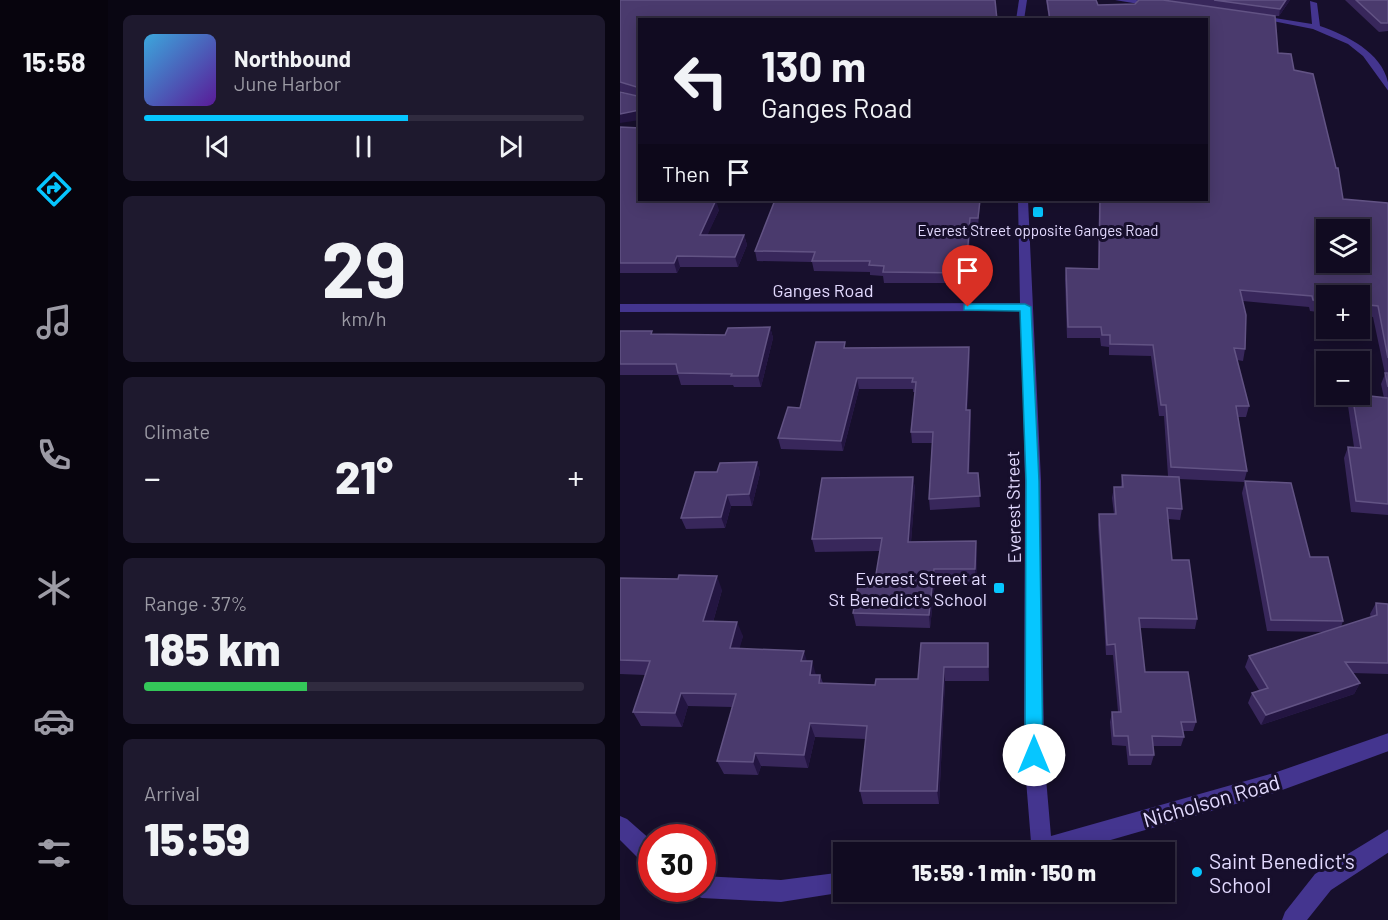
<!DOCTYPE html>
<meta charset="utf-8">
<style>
:root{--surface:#110b21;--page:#1e192e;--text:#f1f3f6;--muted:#9c9ba5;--line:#302b3f;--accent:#06c6ff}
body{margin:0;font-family:Barlow,sans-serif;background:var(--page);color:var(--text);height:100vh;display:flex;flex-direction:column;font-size:22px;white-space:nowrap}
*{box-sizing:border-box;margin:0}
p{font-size:20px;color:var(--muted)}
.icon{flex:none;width:33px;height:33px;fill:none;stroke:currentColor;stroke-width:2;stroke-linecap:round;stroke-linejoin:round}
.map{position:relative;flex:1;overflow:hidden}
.side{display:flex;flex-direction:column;gap:15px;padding:15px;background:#090612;width:512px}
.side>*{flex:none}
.guide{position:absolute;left:18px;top:18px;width:570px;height:183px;border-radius:0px;box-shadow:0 3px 15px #0003,0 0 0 2px var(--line);background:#110b21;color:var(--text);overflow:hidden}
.fabs{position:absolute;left:696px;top:219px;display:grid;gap:12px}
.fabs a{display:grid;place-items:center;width:54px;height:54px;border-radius:0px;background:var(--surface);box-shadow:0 3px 15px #0003,0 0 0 2px var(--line);font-size:30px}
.speed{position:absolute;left:18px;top:824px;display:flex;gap:12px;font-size:30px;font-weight:700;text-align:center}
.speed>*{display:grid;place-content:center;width:78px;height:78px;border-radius:50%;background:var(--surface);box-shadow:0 3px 15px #0003,0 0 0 2px var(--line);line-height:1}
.speed .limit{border:9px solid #d22;background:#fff;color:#111}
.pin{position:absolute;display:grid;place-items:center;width:51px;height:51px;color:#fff;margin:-62px -26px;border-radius:50% 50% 50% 0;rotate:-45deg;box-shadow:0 0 6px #0007}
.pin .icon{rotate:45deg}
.me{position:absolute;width:66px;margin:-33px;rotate:0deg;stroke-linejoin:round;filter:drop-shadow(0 0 4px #0008)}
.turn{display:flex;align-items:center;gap:21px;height:126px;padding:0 24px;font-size:27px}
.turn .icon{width:78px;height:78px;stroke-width:2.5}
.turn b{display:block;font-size:42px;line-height:51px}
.then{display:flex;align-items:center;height:57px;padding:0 24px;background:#0003;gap:12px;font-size:22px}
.big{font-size:45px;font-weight:800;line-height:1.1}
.side .widget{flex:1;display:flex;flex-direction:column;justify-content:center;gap:9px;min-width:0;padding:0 21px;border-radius:9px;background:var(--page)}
.side .dial{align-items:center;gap:0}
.dial b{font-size:78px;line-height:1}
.song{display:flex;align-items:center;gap:18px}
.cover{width:72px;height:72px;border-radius:9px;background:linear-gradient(135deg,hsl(200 70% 55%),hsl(270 70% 35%))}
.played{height:6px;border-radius:3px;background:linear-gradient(90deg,var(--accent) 60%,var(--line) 60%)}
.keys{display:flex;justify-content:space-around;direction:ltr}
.heat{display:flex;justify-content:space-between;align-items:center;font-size:33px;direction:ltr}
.charge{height:9px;border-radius:4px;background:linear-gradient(90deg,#34c759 37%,var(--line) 0)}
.trip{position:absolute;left:213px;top:842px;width:342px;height:60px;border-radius:0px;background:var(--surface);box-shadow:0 3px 15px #0003,0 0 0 2px var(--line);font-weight:800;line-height:60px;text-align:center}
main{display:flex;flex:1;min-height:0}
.menu{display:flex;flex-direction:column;width:108px;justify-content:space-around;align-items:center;background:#07040d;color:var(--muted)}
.menu .icon{width:42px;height:42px}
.menu .active{color:var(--accent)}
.menu b{font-size:27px;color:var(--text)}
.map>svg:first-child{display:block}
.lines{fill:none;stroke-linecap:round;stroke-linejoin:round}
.minor{fill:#44358f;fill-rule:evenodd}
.wall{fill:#38275b}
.shaded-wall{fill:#231541}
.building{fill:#4a3a6d;stroke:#625384;stroke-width:1.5;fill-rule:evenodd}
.route{fill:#06c6ff;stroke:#0481a6;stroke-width:1.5}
.poi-dot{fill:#06c6ff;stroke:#170f2c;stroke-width:2}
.labels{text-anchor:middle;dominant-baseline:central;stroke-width:6;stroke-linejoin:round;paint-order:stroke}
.far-poi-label{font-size:15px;fill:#e3daff;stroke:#170f2c}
.street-label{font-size:18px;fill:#e3daff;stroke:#170f2c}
.poi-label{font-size:18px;fill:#e3daff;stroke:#170f2c;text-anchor:end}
.near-street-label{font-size:21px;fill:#e3daff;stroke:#170f2c}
.near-poi-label{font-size:21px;fill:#e3daff;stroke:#170f2c;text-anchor:start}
</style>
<main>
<nav class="menu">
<b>15:58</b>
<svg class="icon active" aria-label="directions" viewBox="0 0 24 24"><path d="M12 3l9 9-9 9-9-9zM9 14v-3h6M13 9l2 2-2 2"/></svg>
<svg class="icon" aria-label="music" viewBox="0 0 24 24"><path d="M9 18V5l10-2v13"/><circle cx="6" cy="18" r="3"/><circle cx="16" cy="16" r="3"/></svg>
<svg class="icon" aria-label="phone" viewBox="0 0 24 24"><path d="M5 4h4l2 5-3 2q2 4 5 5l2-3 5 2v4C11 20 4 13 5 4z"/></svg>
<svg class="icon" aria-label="climate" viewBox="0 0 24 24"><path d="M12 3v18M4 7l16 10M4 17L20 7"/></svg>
<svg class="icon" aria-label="car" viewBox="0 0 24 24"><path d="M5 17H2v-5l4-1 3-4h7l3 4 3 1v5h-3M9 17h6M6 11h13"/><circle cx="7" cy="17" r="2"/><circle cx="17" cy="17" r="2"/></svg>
<svg class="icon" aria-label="filters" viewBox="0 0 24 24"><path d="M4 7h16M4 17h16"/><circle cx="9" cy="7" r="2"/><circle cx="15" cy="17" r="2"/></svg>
</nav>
<section class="side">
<div class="widget">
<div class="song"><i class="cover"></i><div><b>Northbound</b><p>June Harbor</p></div></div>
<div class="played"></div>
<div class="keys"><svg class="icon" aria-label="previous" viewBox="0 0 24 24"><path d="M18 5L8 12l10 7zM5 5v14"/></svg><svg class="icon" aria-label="pause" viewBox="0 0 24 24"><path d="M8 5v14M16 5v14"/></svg><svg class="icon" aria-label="next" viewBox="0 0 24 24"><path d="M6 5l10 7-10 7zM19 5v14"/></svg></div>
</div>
<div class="widget dial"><b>29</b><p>km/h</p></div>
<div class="widget"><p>Climate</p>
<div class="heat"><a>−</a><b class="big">21°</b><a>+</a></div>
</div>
<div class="widget"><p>Range · 37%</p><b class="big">185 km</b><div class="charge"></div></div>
<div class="widget"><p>Arrival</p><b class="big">15:59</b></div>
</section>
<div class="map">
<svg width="769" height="920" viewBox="0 0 769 920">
<rect width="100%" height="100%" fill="#170f2c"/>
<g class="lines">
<g class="minor">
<path d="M 399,0 L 407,0 L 404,20 L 396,20 Z"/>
<path d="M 495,0 L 516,0 L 541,5 L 537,7 Z"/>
<path d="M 690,1 L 697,3 L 700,26 C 729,36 769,56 769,92 L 743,56 L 728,44 L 693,29 L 632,17 L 636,15 L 692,24 Z"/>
<path d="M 398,200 L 408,200 L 421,481 L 424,755 L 431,836 L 654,773 L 769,733 L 769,751 L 654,793 L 449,852 L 401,852 L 404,844 L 411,842 L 404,755 L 405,481 L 401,311 L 0,312 L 0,304 L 400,303 Z"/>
<path d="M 0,816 L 7,819 L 32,841 L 32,866 L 24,864 L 0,840 Z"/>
<path d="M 769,829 L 769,852 L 711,890 L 687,920 L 662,920 L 665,912 L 695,874 Z"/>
<path d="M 224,872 L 224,891 L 231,891 L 161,902 L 82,898 L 74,895 L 71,888 L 82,888 L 82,876 L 161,880 Z"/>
</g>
</g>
<g class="wall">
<path d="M 0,0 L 20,20 L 20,120 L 17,96 L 0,91 Z"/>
<path d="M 426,0 L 476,0 L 478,5 L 515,4 L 519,0 L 670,0 L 659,16 L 655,16 L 658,53 L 674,70 L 723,199 L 768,203 L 768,515 L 731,512 L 724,458 L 728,447 L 734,447 L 728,406 L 732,394 L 764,398 L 761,384 L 765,374 L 753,317 L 740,315 L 740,296 L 706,296 L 706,313 L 690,311 L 689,307 L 623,301 L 625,349 L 623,361 L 617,360 L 629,406 L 626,417 L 618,417 L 627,471 L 624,482 L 559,479 L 562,509 L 560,520 L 548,519 L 552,560 L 577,619 L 575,629 L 520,628 L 525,672 L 576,722 L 573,731 L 563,731 L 564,737 L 561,746 L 533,746 L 534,755 L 531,765 L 508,765 L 506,746 L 492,745 L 490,722 L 492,712 L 498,712 L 493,655 L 486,655 L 478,525 L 479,514 L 494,514 L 492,498 L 494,487 L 501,487 L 502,475 L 548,476 L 544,416 L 539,416 L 531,356 L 489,355 L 489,347 L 481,346 L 480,338 L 447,338 L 445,279 L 446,268 L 478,269 L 479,200 L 586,200 L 586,20 L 429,20 Z"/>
<path d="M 725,0 L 768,0 L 768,31 L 759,32 Z"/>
<path d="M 0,127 L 20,200 L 83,200 L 82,200 L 99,210 L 87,235 L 124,235 L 127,245 L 118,267 L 60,267 L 57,273 L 0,273 Z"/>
<path d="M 360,200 L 358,228 L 351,228 L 346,283 L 264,283 L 263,276 L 250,275 L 250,272 L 194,271 L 192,262 L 137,261 L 135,251 Z"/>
<path d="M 150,327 L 153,338 L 141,387 L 114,387 L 113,385 L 61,385 L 58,375 L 0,375 L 0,331 L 33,334 L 105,335 Z"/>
<path d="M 349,347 L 347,410 L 350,410 L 351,421 L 349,473 L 358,473 L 360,507 L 310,510 L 309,499 L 312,443 L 292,443 L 291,432 L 295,392 L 293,392 L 293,389 L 239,389 L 223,451 L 161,449 L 158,438 L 226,348 Z"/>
<path d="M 137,462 L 140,473 L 132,506 L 111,506 L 105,528 L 66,529 L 61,518 L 97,472 Z"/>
<path d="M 293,477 L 295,490 L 291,542 L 357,554 L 356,582 L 315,582 L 310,628 L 236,626 L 233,613 L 254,586 L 260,551 L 195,552 L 192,539 Z"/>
<path d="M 625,481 L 690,557 L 723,621 L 721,627 L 751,618 L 750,614 L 756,603 L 768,604 L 768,674 L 732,673 L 740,683 L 734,694 L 641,725 L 628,703 L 632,693 L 639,690 L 625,667 L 629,656 L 706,632 L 647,631 L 622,493 Z"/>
<path d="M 0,578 L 102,590 L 93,622 L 123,636 L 119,648 L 187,661 L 196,675 L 200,675 L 203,683 L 255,685 L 298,679 L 368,643 L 369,681 L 325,681 L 319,804 L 243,804 L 240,791 L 246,739 L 195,737 L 188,768 L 141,766 L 138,775 L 104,774 L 97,761 L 112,707 L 68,706 L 62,727 L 21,726 L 13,712 L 25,675 L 0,674 Z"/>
</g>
<g class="shaded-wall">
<path d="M 666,0 L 670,0 L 659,16 L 660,9 Z"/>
<path d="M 20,110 L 20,120 L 0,123 L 0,114 Z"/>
<path d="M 96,200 L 99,210 L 83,245 L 80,235 Z"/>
<path d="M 350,218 L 351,228 L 346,283 L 346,273 Z"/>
<path d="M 124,235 L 127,245 L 118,267 L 115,257 Z"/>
<path d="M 57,256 L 60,267 L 57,273 L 54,263 Z"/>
<path d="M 150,327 L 153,338 L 141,387 L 138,376 Z"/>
<path d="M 349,347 L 350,358 L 347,421 L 346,410 Z"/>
<path d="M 237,378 L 239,389 L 223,451 L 221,441 Z"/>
<path d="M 350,410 L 351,421 L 349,484 L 348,473 Z"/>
<path d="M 137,462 L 140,473 L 132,506 L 129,494 Z"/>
<path d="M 293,477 L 295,490 L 290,555 L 288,542 Z"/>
<path d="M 107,495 L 111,506 L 105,528 L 101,517 Z"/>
<path d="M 356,541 L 357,554 L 356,582 L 355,569 Z"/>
<path d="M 314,569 L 315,582 L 310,628 L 309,615 Z"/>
<path d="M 97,576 L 102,590 L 89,636 L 83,621 Z"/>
<path d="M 117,622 L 123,636 L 116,662 L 110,648 Z"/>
<path d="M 184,651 L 188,665 L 181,661 Z"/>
<path d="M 192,661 L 196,675 L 190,675 Z"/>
<path d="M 324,667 L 325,681 L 319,804 L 317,791 Z"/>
<path d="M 740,683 L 734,694 L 641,725 L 646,715 Z"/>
<path d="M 61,693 L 68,706 L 62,727 L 55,713 Z"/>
<path d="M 190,723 L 195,737 L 188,768 L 184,755 Z"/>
<path d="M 135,753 L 141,766 L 138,775 L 133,762 Z"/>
</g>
<g class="building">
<path d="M 0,0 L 375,0 L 377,20 L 20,20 L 20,88 L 0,82 Z"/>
<path d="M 427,0 L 476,0 L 478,5 L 515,4 L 519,0 L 543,0 L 655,16 L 658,53 L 671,54 L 674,70 L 693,74 L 716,168 L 718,168 L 723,199 L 768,203 L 768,358 L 758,306 L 740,304 L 740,296 L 706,296 L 706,301 L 693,300 L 692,296 L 620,290 L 626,315 L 625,349 L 614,348 L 629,406 L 616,406 L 627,471 L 551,467 L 546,405 L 541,405 L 533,345 L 490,344 L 490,335 L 482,335 L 481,327 L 448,327 L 446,268 L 479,269 L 480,200 L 586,200 L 586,20 L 430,20 ZM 706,230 L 740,230 L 740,262 L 706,262 Z"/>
<path d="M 594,0 L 666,0 L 660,9 Z"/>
<path d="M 736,0 L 768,0 L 768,23 L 761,23 Z"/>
<path d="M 0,92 L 17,96 L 20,94 L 20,110 L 0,114 Z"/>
<path d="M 0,127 L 20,128 L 20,200 L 96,200 L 80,235 L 124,235 L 115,257 L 57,256 L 54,263 L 0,263 Z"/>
<path d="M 155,200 L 360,200 L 358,218 L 350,218 L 346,273 L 263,272 L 264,266 L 249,265 L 250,261 L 192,261 L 195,252 L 135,251 Z"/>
<path d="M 150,327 L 138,376 L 111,376 L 112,374 L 58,373 L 56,364 L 0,364 L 0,331 L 32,331 L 31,334 L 105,335 L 108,328 Z"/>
<path d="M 196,342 L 225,342 L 224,348 L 349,347 L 346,410 L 350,410 L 348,473 L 358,473 L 360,496 L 309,499 L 313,432 L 291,432 L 296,382 L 292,382 L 293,378 L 237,378 L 221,441 L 158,438 L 168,407 L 180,408 Z"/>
<path d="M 765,373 L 768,373 L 768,387 Z"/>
<path d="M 732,394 L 768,398 L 768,504 L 736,501 L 728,447 L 741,448 Z"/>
<path d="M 137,462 L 129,494 L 107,495 L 101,517 L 61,518 L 75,472 L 97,472 L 100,463 Z"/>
<path d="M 502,475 L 559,477 L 562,509 L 547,508 L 552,560 L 569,560 L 577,619 L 519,618 L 525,672 L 568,672 L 576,722 L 561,722 L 564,737 L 532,736 L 534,755 L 510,755 L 508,736 L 494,736 L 492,712 L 501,712 L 495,644 L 487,645 L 479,514 L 496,514 L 494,487 L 503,487 Z"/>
<path d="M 293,477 L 288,542 L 356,541 L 355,569 L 314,569 L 309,615 L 233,613 L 238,586 L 254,586 L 262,538 L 192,539 L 202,478 Z"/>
<path d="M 625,481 L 671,483 L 690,557 L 708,557 L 723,621 L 651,620 Z"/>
<path d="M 59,575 L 97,576 L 83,621 L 117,622 L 110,648 L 184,651 L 181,661 L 192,661 L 190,675 L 200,675 L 199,683 L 255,685 L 256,679 L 298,679 L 301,643 L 368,643 L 368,667 L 324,667 L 317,791 L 240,791 L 247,726 L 190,723 L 184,755 L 135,753 L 133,762 L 97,761 L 116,694 L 61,693 L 55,713 L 13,712 L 30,661 L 0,660 L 0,578 L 58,579 Z"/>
<path d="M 756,603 L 768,604 L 768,663 L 725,662 L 740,683 L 646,715 L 632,693 L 648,688 L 629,656 L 757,615 Z"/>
</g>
<path class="route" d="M 348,304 L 405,304 L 411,307 L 419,481 L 423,755 L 421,761 L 414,763 L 408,761 L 405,755 L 406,481 L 400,311 L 344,310 L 344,305 Z"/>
<g class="poi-dot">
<rect x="412" y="206" width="12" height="12" rx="3"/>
<rect x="373" y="582" width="12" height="12" rx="3"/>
<circle cx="577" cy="872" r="6"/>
</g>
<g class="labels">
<g class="far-poi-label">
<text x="418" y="230">Everest Street opposite Ganges Road</text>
</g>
<g class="street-label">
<text x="203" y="290">Ganges Road</text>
<text transform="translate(393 507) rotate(-91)">Everest Street</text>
</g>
<g class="poi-label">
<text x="367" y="578">Everest Street at<tspan x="367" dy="21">St Benedict's School</tspan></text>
</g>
<g class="near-street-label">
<text transform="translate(591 800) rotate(-16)">Nicholson Road</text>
</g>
<g class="near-poi-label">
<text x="589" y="860">Saint Benedict's<tspan x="589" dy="24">School</tspan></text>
</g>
</g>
</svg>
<div class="fabs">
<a><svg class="icon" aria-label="layers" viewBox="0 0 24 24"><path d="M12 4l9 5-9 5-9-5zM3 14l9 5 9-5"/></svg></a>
<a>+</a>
<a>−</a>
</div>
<div class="speed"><div class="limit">30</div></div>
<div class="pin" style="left:348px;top:307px;background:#d93025"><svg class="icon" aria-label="arrive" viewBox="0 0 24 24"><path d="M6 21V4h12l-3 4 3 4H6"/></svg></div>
<svg class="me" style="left:414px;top:755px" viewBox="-20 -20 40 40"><circle r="19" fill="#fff"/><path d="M0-13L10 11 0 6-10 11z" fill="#06c6ff"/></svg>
<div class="trip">15:59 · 1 min · 150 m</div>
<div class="guide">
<div class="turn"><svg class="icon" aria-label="left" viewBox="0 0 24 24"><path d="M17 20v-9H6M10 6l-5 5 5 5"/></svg><div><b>130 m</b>Ganges Road</div></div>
<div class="then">Then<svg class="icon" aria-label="arrive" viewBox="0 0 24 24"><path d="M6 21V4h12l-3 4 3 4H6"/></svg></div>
</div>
</div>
</main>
